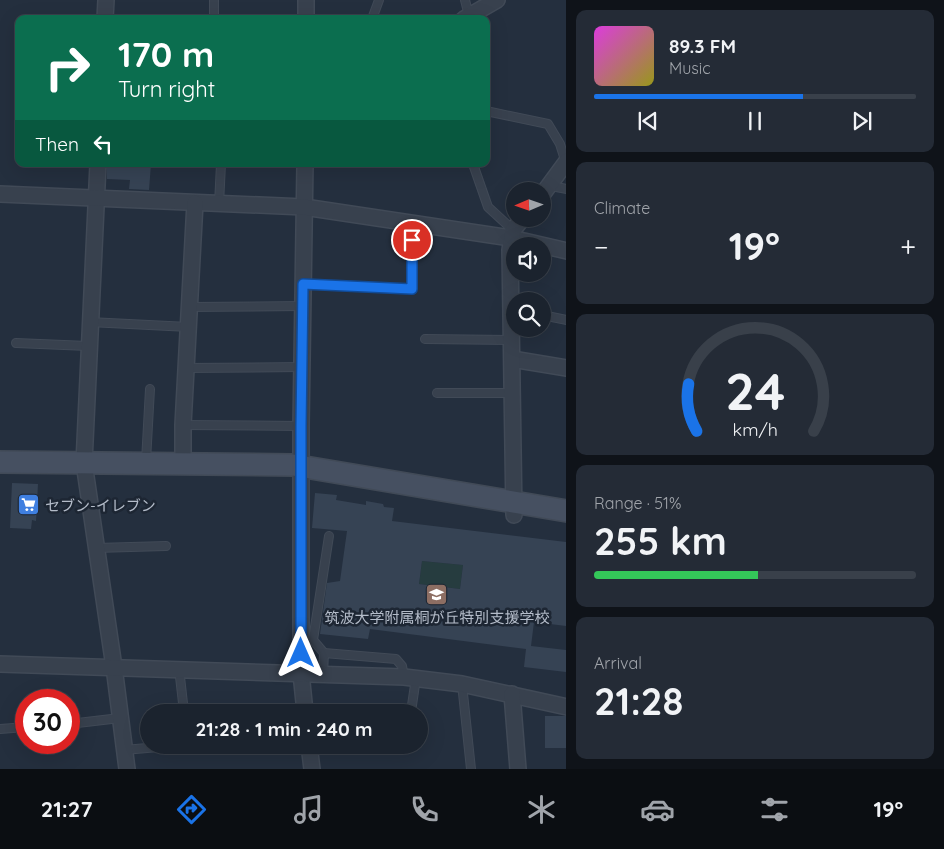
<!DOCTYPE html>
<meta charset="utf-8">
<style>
:root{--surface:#1b232e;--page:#242b36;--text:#f1f3f6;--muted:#a0a4aa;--line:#39404a;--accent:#1a73e8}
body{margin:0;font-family:Quicksand,"Noto Sans JP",sans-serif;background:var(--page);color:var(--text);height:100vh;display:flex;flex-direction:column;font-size:19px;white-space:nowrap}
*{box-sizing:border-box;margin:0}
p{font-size:16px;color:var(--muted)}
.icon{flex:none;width:28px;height:28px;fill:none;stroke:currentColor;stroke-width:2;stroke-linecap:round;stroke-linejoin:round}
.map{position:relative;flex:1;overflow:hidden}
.side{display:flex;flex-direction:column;gap:10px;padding:10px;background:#0f1319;width:378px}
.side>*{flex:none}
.top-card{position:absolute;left:15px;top:15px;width:475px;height:152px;border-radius:10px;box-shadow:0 5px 20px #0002,0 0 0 1px var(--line);background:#0b6e4f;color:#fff;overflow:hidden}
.needle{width:32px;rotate:268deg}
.tools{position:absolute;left:506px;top:182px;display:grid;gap:10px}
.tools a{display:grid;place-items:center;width:45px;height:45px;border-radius:50%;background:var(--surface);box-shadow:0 5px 20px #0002,0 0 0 1px var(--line);font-size:25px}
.speed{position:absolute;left:15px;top:689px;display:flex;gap:10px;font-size:25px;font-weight:700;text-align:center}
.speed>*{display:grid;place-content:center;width:65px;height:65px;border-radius:50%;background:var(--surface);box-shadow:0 5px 20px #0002,0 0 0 1px var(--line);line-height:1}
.speed .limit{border:8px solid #d22;background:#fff;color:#111}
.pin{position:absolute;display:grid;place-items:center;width:42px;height:42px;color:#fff;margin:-21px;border:2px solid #fff;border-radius:50%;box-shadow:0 1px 5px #0007}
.me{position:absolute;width:55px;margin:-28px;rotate:0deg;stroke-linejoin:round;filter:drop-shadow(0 0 4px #0008)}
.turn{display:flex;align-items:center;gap:18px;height:105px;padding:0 20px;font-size:22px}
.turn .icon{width:65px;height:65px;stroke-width:2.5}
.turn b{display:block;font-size:35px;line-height:42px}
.then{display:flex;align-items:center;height:48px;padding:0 20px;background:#0003;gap:10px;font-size:19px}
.big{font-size:38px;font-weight:700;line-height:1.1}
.side .widget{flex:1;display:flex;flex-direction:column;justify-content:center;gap:8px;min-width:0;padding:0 18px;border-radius:10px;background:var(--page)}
.side .dial{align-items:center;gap:0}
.dial svg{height:130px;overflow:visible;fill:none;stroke:var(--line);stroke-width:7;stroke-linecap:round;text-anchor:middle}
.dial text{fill:var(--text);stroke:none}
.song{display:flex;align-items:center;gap:15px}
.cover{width:60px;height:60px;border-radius:8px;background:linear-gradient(135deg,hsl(300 70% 55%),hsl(60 70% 35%))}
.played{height:5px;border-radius:2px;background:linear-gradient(90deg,var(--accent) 65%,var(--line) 65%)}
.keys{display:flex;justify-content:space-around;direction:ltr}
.heat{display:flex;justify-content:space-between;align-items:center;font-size:28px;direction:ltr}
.charge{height:8px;border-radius:4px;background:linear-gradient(90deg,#34c759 51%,var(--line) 0)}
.trip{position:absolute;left:140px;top:704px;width:288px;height:50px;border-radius:25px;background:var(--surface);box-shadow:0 5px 20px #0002,0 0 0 1px var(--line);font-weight:700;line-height:50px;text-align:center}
.tabs{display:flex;height:80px;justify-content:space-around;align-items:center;background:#0b0e12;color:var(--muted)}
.tabs .icon{width:35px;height:35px}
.tabs .selected{color:var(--accent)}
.tabs b{font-size:22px;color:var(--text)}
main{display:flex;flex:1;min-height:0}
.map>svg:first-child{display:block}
.green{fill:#263c3f}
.building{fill:#364354;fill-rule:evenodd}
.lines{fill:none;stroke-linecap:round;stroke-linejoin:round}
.lane-casing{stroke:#414a57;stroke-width:10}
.street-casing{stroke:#414a57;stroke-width:18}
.secondary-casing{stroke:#414a57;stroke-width:24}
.lane{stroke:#38414e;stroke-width:8}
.street{stroke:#38414e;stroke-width:15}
.secondary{stroke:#465061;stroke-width:21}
.route-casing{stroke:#114b97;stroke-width:12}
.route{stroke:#1a73e8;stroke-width:9}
.labels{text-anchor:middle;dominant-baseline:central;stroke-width:5;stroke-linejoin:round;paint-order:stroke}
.poi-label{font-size:15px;fill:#b4bcc9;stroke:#1d2633;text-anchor:start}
</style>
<main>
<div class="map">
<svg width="567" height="769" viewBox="0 0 567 769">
<rect width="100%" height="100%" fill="#242f3e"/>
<path class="green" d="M 422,561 L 463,565 L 460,589 L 419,584 Z"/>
<g class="building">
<path d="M 107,164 L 151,164 L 149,190 L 129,189 L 130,180 L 107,179 Z"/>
<path d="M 12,483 L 38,484 L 36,521 L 32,520 L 31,529 L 10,528 Z"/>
<path d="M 315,493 L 337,495 L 336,500 L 366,505 L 366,501 L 383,504 L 384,507 L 394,508 L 392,521 L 567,542 L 567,626 L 534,622 L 531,646 L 567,650 L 567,672 L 524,667 L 526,649 L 370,629 L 368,639 L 320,634 L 327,583 L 340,581 L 347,531 L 312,528 ZM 422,561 L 463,565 L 460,589 L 419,584 Z"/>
<rect x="545" y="716" width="22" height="32"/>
</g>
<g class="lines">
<defs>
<g id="lane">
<path d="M 465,0 L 469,16"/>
<path d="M 214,19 L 214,0"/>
<path d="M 372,19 L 379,0"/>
<path d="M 486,111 L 548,124 L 560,144 L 566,163"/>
<path d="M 473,164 L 488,207 L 513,230"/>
<path d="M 551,186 L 567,189"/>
<path d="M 219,204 L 221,164"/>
<path d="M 303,284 L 412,289 L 412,223"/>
<path d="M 190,307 L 303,306"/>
<path d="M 542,315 L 567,320"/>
<path d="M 89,322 L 189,327"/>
<path d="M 425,339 L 511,340"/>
<path d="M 16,343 L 88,346"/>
<path d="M 186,368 L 302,367"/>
<path d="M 437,393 L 513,393"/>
<path d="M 183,425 L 301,426"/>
<path d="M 146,461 L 150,389"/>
<path d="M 96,548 L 166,546"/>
<path d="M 324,653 L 313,640 L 329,536"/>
<path d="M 179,668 L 184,712"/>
<path d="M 323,674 L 324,653 L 396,659 L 402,666 L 404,677"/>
<path d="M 462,684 L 471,769"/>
<path d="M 411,712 L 416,678"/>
<path d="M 69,724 L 120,718"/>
<path d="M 0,729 L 26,727"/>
<path d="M 124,750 L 182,745"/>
</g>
<g id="street">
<path d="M 105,19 L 106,0"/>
<path d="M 306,19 L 306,0"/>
<path d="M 464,19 L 497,0"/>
<path d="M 98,164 L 84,463 L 114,667 L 127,769"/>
<path d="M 305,164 L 301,426 L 301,673 L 305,712"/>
<path d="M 0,194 L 304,207 L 511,238 L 567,251"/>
<path d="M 542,195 L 567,161"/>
<path d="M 512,359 L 567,368"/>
<path d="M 183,464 L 183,425 L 195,203"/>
<path d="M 514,515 L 510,250 L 513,230 L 522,219"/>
<path d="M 0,664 L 404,677 L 462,684 L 567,707"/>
<path d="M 512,694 L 518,769"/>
<path d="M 309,745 L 312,769"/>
</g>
<path id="secondary" d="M 0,462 L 293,465 L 567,511"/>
</defs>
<use href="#lane" class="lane-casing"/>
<use href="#street" class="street-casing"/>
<use href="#secondary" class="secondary-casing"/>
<use href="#lane" class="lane"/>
<use href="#street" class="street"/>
<use href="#secondary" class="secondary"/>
</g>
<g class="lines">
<defs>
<path id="route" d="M 301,653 L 301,426 L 303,284 L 412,289 L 412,240"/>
</defs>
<use href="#route" class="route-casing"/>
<use href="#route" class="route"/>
</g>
<defs>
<symbol id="supermarket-square" viewBox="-11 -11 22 22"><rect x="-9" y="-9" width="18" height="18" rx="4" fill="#3f7fe0" stroke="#1d2633"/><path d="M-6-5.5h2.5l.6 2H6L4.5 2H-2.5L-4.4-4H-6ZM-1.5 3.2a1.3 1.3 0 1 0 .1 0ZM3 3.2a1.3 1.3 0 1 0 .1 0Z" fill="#fff"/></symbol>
<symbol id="school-square" viewBox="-11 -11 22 22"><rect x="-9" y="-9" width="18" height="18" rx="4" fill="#8d6e63" stroke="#1d2633"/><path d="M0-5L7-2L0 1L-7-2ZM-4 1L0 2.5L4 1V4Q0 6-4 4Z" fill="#fff"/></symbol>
</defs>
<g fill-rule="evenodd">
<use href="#supermarket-square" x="16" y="492" width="25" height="25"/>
<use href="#school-square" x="424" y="582" width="25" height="25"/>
</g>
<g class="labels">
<g class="poi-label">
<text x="45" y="505">セブン-イレブン</text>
<text x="437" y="617" text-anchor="middle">筑波大学附属桐が丘特別支援学校</text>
</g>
</g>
</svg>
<div class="tools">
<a><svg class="needle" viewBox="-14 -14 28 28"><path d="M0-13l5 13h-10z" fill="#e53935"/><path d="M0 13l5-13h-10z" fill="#a0a4aa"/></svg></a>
<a><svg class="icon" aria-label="sound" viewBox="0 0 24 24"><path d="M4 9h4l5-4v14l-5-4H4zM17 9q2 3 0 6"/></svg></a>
<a><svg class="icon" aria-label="search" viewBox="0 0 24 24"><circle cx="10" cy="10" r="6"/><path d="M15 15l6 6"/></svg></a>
</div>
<div class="speed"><div class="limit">30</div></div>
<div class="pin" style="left:412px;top:240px;background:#d93025"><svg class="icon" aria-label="arrive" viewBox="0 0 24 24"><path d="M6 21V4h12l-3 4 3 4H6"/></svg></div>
<svg class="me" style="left:301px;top:653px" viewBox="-20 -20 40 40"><path d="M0-17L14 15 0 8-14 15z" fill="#1a73e8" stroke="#fff" stroke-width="4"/></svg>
<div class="trip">21:28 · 1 min · 240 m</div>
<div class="top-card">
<div class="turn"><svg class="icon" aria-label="right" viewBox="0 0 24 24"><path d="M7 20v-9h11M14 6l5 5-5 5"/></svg><div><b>170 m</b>Turn right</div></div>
<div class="then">Then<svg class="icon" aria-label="left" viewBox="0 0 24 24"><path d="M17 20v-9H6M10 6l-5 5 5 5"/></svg></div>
</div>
</div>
<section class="side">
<div class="widget">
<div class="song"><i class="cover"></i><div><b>89.3 FM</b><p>Music</p></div></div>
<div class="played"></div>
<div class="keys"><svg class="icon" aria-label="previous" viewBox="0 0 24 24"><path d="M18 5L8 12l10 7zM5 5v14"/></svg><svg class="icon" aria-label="pause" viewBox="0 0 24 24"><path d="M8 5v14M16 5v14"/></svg><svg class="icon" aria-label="next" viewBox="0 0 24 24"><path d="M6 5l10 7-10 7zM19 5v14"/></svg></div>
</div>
<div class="widget"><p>Climate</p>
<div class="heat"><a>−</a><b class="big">19°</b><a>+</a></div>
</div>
<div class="widget dial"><svg viewBox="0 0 100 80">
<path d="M14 69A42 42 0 1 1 86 69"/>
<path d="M14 69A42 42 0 0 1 9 40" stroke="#1a73e8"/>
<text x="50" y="56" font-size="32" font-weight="700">24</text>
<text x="50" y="72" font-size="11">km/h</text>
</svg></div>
<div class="widget"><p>Range · 51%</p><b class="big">255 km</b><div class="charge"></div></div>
<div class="widget"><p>Arrival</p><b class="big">21:28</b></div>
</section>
</main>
<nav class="tabs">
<b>21:27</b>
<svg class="icon selected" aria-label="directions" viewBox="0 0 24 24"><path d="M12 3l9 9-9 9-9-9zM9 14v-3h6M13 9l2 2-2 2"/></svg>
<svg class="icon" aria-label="music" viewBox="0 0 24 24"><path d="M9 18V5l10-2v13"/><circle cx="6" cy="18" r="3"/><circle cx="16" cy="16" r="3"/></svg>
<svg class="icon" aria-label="phone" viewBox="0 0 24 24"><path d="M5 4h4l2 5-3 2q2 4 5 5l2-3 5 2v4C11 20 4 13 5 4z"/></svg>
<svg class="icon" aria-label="climate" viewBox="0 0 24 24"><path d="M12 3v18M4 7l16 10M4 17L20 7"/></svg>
<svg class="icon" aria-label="car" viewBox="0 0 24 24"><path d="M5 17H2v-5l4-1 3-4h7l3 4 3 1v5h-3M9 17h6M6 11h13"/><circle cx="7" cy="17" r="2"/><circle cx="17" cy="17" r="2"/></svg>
<svg class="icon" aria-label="filters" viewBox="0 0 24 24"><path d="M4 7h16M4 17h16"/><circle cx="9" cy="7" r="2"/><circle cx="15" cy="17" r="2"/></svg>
<b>19°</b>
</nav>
